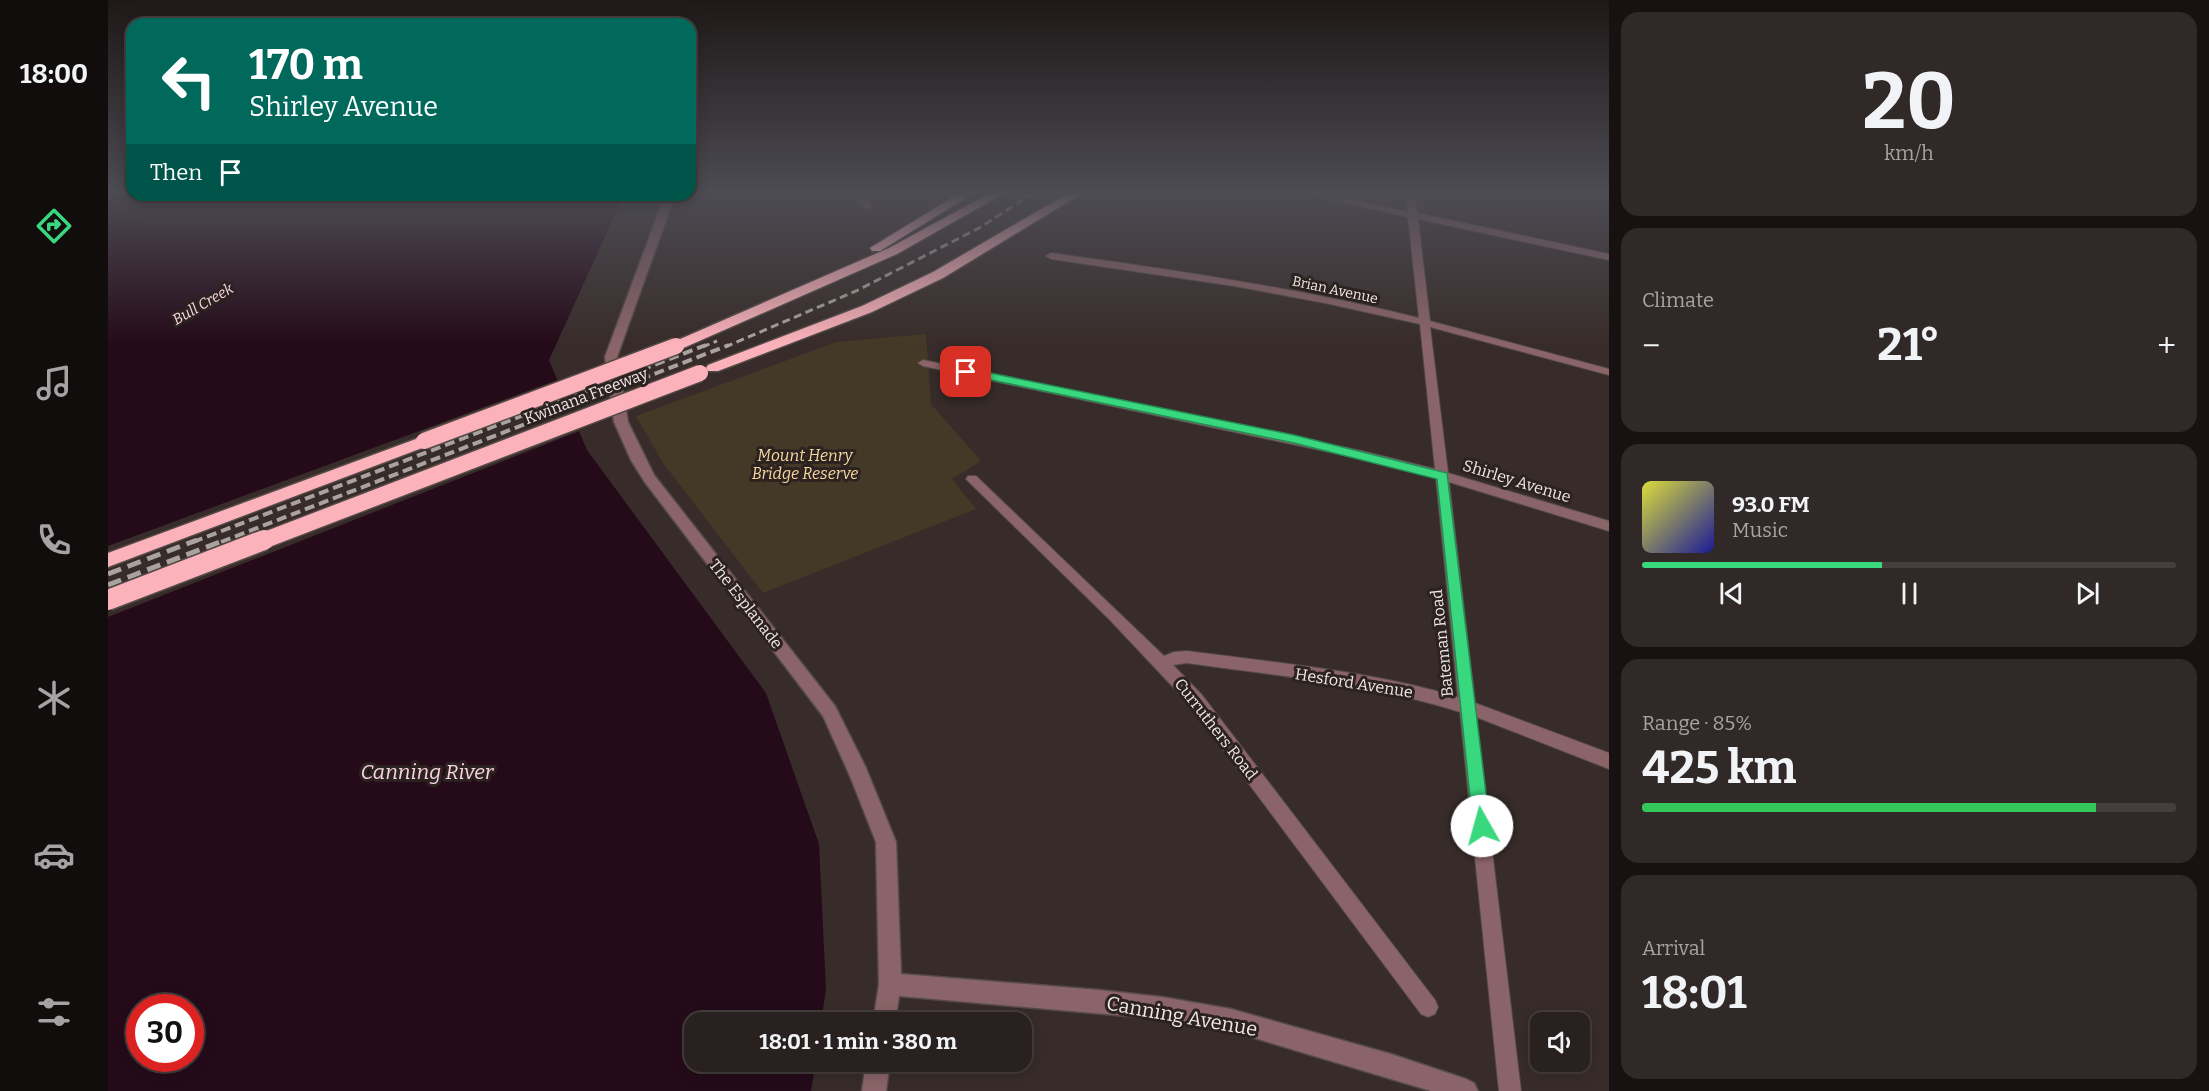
<!DOCTYPE html>
<meta charset="utf-8">
<style>
:root{--surface:#29211f;--page:#312928;--text:#f1f3f6;--muted:#a5a3a4;--line:#453e3d;--accent:#39d87f}
body{margin:0;font-family:Bitter,serif;background:var(--page);color:var(--text);height:100vh;display:flex;flex-direction:column;font-size:22px;white-space:nowrap}
*{box-sizing:border-box;margin:0}
p{font-size:20px;color:var(--muted)}
.icon{flex:none;width:33px;height:33px;fill:none;stroke:currentColor;stroke-width:2;stroke-linecap:round;stroke-linejoin:round}
.map{position:relative;flex:1;overflow:hidden}
.details{display:flex;flex-direction:column;gap:12px;padding:12px;background:#171211;width:600px}
.details>*{flex:none}
.hud{position:absolute;left:18px;top:18px;width:570px;height:183px;border-radius:18px;box-shadow:0 3px 15px #0003,0 0 0 2px var(--line);background:#00695c;color:#fff;overflow:hidden}
.buttons{position:absolute;left:1422px;top:1012px;display:grid;gap:12px}
.buttons a{display:grid;place-items:center;width:60px;height:60px;border-radius:12px;background:var(--surface);box-shadow:0 3px 15px #0003,0 0 0 2px var(--line);font-size:30px}
.speed{position:absolute;left:18px;top:994px;display:flex;gap:12px;font-size:30px;font-weight:700;text-align:center}
.speed>*{display:grid;place-content:center;width:78px;height:78px;border-radius:50%;background:var(--surface);box-shadow:0 3px 15px #0003,0 0 0 2px var(--line);line-height:1}
.speed .limit{border:9px solid #d22;background:#fff;color:#111}
.pin{position:absolute;display:grid;place-items:center;width:51px;height:51px;color:#fff;margin:-26px;border-radius:12px;box-shadow:0 3px 9px #0006}
.me{position:absolute;width:66px;margin:-33px;rotate:353deg;stroke-linejoin:round;filter:drop-shadow(0 0 4px #0008)}
.turn{display:flex;align-items:center;gap:21px;height:126px;padding:0 24px;font-size:27px}
.turn .icon{width:78px;height:78px;stroke-width:2.5}
.turn b{display:block;font-size:42px;line-height:51px}
.then{display:flex;align-items:center;height:57px;padding:0 24px;background:#0003;gap:12px;font-size:22px}
.big{font-size:45px;font-weight:700;line-height:1.1}
.details .widget{flex:1;display:flex;flex-direction:column;justify-content:center;gap:9px;min-width:0;padding:0 21px;border-radius:18px;background:var(--page)}
.details .dial{align-items:center;gap:0}
.dial b{font-size:78px;line-height:1}
.song{display:flex;align-items:center;gap:18px}
.cover{width:72px;height:72px;border-radius:9px;background:linear-gradient(135deg,hsl(60 70% 55%),hsl(240 70% 35%))}
.played{height:6px;border-radius:3px;background:linear-gradient(90deg,var(--accent) 45%,var(--line) 45%)}
.keys{display:flex;justify-content:space-around;direction:ltr}
.heat{display:flex;justify-content:space-between;align-items:center;font-size:33px;direction:ltr}
.charge{height:9px;border-radius:4px;background:linear-gradient(90deg,#34c759 85%,var(--line) 0)}
.trip{position:absolute;left:576px;top:1012px;width:348px;height:60px;border-radius:18px;background:var(--surface);box-shadow:0 3px 15px #0003,0 0 0 2px var(--line);font-weight:700;line-height:60px;text-align:center}
main{display:flex;flex:1;min-height:0}
.dock{display:flex;flex-direction:column;width:108px;justify-content:space-around;align-items:center;background:#100d0c;color:var(--muted)}
.dock .icon{width:42px;height:42px}
.dock .active{color:var(--accent)}
.dock b{font-size:27px;color:var(--text)}
.map>svg:first-child{display:block}
.green{fill:#433926}
.water{fill:#250b1a;fill-rule:evenodd}
.pier{fill:#372c29}
.lines{fill:none;stroke-linecap:round;stroke-linejoin:round}
.minor-casing{stroke:#544a47;stroke-width:2}
.tertiary-casing{stroke:#544a47;stroke-width:3}
.motorway-casing{stroke:#544a47;stroke-width:3}
.minor{fill:#8a6468;fill-rule:evenodd}
.tertiary{fill:#8a6468;fill-rule:evenodd}
.motorway{fill:#fcb2ba;fill-rule:evenodd}
.rail-far2{stroke:#aaa29f;stroke-width:3;stroke-dasharray:8 4.5;stroke-linecap:butt}
.rail-far1{stroke:#aaa29f;stroke-width:4;stroke-dasharray:10 5;stroke-linecap:butt}
.rail{stroke:#aaa29f;stroke-width:5;stroke-dasharray:14 7;stroke-linecap:butt}
.motorway-bridge-far2-casing{stroke:#544a47;stroke-width:15;stroke-linecap:butt}
.motorway-bridge-far1-casing{stroke:#544a47;stroke-width:19;stroke-linecap:butt}
.motorway-bridge-casing{stroke:#544a47;stroke-width:23;stroke-linecap:butt}
.motorway-bridge-far2{stroke:#fcb2ba;stroke-width:13}
.motorway-bridge-far1{stroke:#fcb2ba;stroke-width:16}
.motorway-bridge{stroke:#fcb2ba;stroke-width:20}
.route{fill:#39d87f;stroke:#258c53;stroke-width:1.5}
.labels{text-anchor:middle;dominant-baseline:central;stroke-width:6;stroke-linejoin:round;paint-order:stroke}
.far-street-label{font-size:14px;fill:#efe8e6;stroke:#2c2220}
.far-water-label{font-size:15px;font-style:italic;fill:#f8d3e4;stroke:#2c2220}
.street-label{font-size:16px;fill:#efe8e6;stroke:#2c2220}
.park-label{font-size:16px;font-style:italic;fill:#f6d8a0;stroke:#2c2220}
.near-street-label{font-size:20px;fill:#efe8e6;stroke:#2c2220}
.near-water-label{font-size:21px;font-style:italic;fill:#f8d3e4;stroke:#2c2220}
</style>
<main>
<nav class="dock">
<b>18:00</b>
<svg class="icon active" aria-label="directions" viewBox="0 0 24 24"><path d="M12 3l9 9-9 9-9-9zM9 14v-3h6M13 9l2 2-2 2"/></svg>
<svg class="icon" aria-label="music" viewBox="0 0 24 24"><path d="M9 18V5l10-2v13"/><circle cx="6" cy="18" r="3"/><circle cx="16" cy="16" r="3"/></svg>
<svg class="icon" aria-label="phone" viewBox="0 0 24 24"><path d="M5 4h4l2 5-3 2q2 4 5 5l2-3 5 2v4C11 20 4 13 5 4z"/></svg>
<svg class="icon" aria-label="climate" viewBox="0 0 24 24"><path d="M12 3v18M4 7l16 10M4 17L20 7"/></svg>
<svg class="icon" aria-label="car" viewBox="0 0 24 24"><path d="M5 17H2v-5l4-1 3-4h7l3 4 3 1v5h-3M9 17h6M6 11h13"/><circle cx="7" cy="17" r="2"/><circle cx="17" cy="17" r="2"/></svg>
<svg class="icon" aria-label="filters" viewBox="0 0 24 24"><path d="M4 7h16M4 17h16"/><circle cx="9" cy="7" r="2"/><circle cx="15" cy="17" r="2"/></svg>
</nav>
<div class="map">
<svg width="1501" height="1091" viewBox="0 0 1501 1091">
<rect width="100%" height="100%" fill="#372c29"/>
<path class="green" d="M 818,334 L 823,404 L 873,461 L 844,479 L 868,509 L 655,593 L 555,463 L 528,416 L 728,342 Z"/>
<path class="water" d="M 0,191 L 24,191 L 24,195 L 516,195 L 441,360 L 479,450 L 658,693 L 711,844 L 718,989 L 713,1023 L 586,1023 L 586,1062 L 708,1062 L 703,1091 L 0,1091 ZM 32,1008 L 82,1008 L 82,1059 L 32,1059 Z"/>
<path class="pier" d="M 452,379 L 474,430 L 0,617 L 0,546 Z"/>
<g class="lines">
<defs>
<g id="minor">
<path d="M 745,191 L 753,191 L 763,206 L 762,208 L 756,208 Z"/>
<path d="M 1187,191 L 1203,191 L 1300,212 L 1298,191 L 1306,191 L 1309,213 L 1501,254 L 1501,260 L 1310,219 L 1322,321 L 1501,369 L 1501,375 L 1322,327 L 1340,473 L 1501,521 L 1501,531 L 1341,482 L 1367,703 L 1501,753 L 1501,769 L 1368,717 L 1413,1091 L 1391,1091 L 1352,712 C 1264,684 1170,676 1079,663 L 1065,665 L 1094,695 L 1327,1000 L 1330,1007 L 1327,1014 L 1320,1017 L 1313,1014 L 1082,705 L 1001,619 L 858,479 L 860,476 L 868,476 L 1056,656 L 1066,652 L 1079,651 C 1170,663 1263,671 1350,697 L 1328,478 L 1254,459 L 815,366 L 810,363 L 815,360 L 1254,451 L 1327,469 L 1312,324 L 1217,303 L 1126,286 L 943,259 L 938,256 L 943,253 C 1066,270 1190,288 1311,318 L 1300,217 Z"/>
</g>
<g id="tertiary">
<path d="M 557,195 L 567,195 L 509,357 L 520,422 L 546,475 L 727,706 L 758,768 L 788,842 L 793,974 L 991,990 L 1054,997 L 1123,1009 L 1283,1054 L 1358,1079 L 1366,1083 L 1370,1091 L 1323,1091 L 1123,1031 L 1054,1019 L 791,996 L 787,1023 L 765,1023 L 771,984 L 768,842 L 742,776 L 715,716 L 536,481 L 523,460 L 506,422 L 497,357 Z"/>
<path d="M 758,1062 L 782,1062 L 778,1091 L 754,1091 Z"/>
</g>
<g id="motorway">
<path d="M 855,191 L 869,191 L 772,251 L 764,251 L 762,248 Z"/>
<path d="M 886,191 L 900,191 L 789,254 L 573,349 L 568,350 L 561,346 L 563,343 L 781,248 Z"/>
<path d="M 964,191 L 978,191 L 835,278 L 764,312 L 610,371 L 600,371 L 598,368 L 600,365 L 754,306 L 825,272 Z"/>
<path d="M 316,436 L 322,437 L 324,441 L 322,445 L 0,567 L 0,553 Z"/>
</g>
</defs>
<use href="#minor" class="minor-casing"/>
<use href="#tertiary" class="tertiary-casing"/>
<use href="#motorway" class="motorway-casing"/>
<use href="#minor" class="minor"/>
<use href="#tertiary" class="tertiary"/>
<use href="#motorway" class="motorway"/>
<g class="rail-far2">
<path d="M 594,347 L 609,341"/>
<path d="M 617,347 L 748,291 L 871,228 L 929,191"/>
</g>
<g class="rail-far1">
<path d="M 85,542 L 598,345"/>
<path d="M 113,542 L 621,345"/>
</g>
<g class="rail">
<path d="M 0,574 L 89,540"/>
<path d="M 0,585 L 117,540"/>
</g>
<defs>
<path id="motorway-bridge-far2" d="M 566,347 L 568,346"/>
<g id="motorway-bridge-far1">
<path d="M 316,441 L 568,346"/>
<path d="M 152,542 L 592,373"/>
</g>
<path id="motorway-bridge" d="M 0,600 L 156,540"/>
</defs>
<use href="#motorway-bridge-far2" class="motorway-bridge-far2-casing"/>
<use href="#motorway-bridge-far1" class="motorway-bridge-far1-casing"/>
<use href="#motorway-bridge" class="motorway-bridge-casing"/>
<use href="#motorway-bridge-far2" class="motorway-bridge-far2"/>
<use href="#motorway-bridge-far1" class="motorway-bridge-far1"/>
<use href="#motorway-bridge" class="motorway-bridge"/>
</g>
<linearGradient id="sky" x2="0" y2="1"><stop stop-color="#1e1817"/><stop offset="0.56" stop-color="#4d4b54"/><stop offset="1" stop-color="#4d4b54" stop-opacity="0"/></linearGradient>
<rect width="1501" height="344" fill="url(#sky)"/>
<path class="route" d="M 858,368 L 1186,435 L 1339,473 L 1382,826 L 1380,832 L 1374,835 L 1367,832 L 1365,826 L 1329,479 L 1186,443 L 854,374 L 854,369 Z"/>
<g class="labels">
<g class="far-street-label">
<text transform="translate(1227 290) rotate(12)">Brian Avenue</text>
</g>
<g class="far-water-label">
<text transform="translate(95 304) rotate(-30)">Bull Creek</text>
</g>
<g class="street-label">
<text transform="translate(478 396) rotate(-21)">Kwinana Freeway</text>
<text transform="translate(1409 481) rotate(17)">Shirley Avenue</text>
<text transform="translate(638 604) rotate(52)">The Esplanade</text>
<text transform="translate(1334 643) rotate(-96)">Bateman Road</text>
<text transform="translate(1246 683) rotate(9)">Hesford Avenue</text>
<text transform="translate(1108 729) rotate(52)">Curruthers Road</text>
</g>
<g class="park-label">
<text x="697" y="455">Mount Henry<tspan x="697" dy="18">Bridge Reserve</tspan></text>
</g>
<g class="near-street-label">
<text transform="translate(1074 1016) rotate(10)">Canning Avenue</text>
</g>
<g class="near-water-label">
<text x="319" y="772">Canning River</text>
</g>
</g>
</svg>
<div class="buttons">
<a><svg class="icon" aria-label="sound" viewBox="0 0 24 24"><path d="M4 9h4l5-4v14l-5-4H4zM17 9q2 3 0 6"/></svg></a>
</div>
<div class="speed"><div class="limit">30</div></div>
<div class="pin" style="left:858px;top:372px;background:#d93025"><svg class="icon" aria-label="arrive" viewBox="0 0 24 24"><path d="M6 21V4h12l-3 4 3 4H6"/></svg></div>
<svg class="me" style="left:1374px;top:826px" viewBox="-20 -20 40 40"><circle r="19" fill="#fff"/><path d="M0-13L10 11 0 6-10 11z" fill="#39d87f"/></svg>
<div class="trip">18:01 · 1 min · 380 m</div>
<div class="hud">
<div class="turn"><svg class="icon" aria-label="left" viewBox="0 0 24 24"><path d="M17 20v-9H6M10 6l-5 5 5 5"/></svg><div><b>170 m</b>Shirley Avenue</div></div>
<div class="then">Then<svg class="icon" aria-label="arrive" viewBox="0 0 24 24"><path d="M6 21V4h12l-3 4 3 4H6"/></svg></div>
</div>
</div>
<section class="details">
<div class="widget dial"><b>20</b><p>km/h</p></div>
<div class="widget"><p>Climate</p>
<div class="heat"><a>−</a><b class="big">21°</b><a>+</a></div>
</div>
<div class="widget">
<div class="song"><i class="cover"></i><div><b>93.0 FM</b><p>Music</p></div></div>
<div class="played"></div>
<div class="keys"><svg class="icon" aria-label="previous" viewBox="0 0 24 24"><path d="M18 5L8 12l10 7zM5 5v14"/></svg><svg class="icon" aria-label="pause" viewBox="0 0 24 24"><path d="M8 5v14M16 5v14"/></svg><svg class="icon" aria-label="next" viewBox="0 0 24 24"><path d="M6 5l10 7-10 7zM19 5v14"/></svg></div>
</div>
<div class="widget"><p>Range · 85%</p><b class="big">425 km</b><div class="charge"></div></div>
<div class="widget"><p>Arrival</p><b class="big">18:01</b></div>
</section>
</main>
